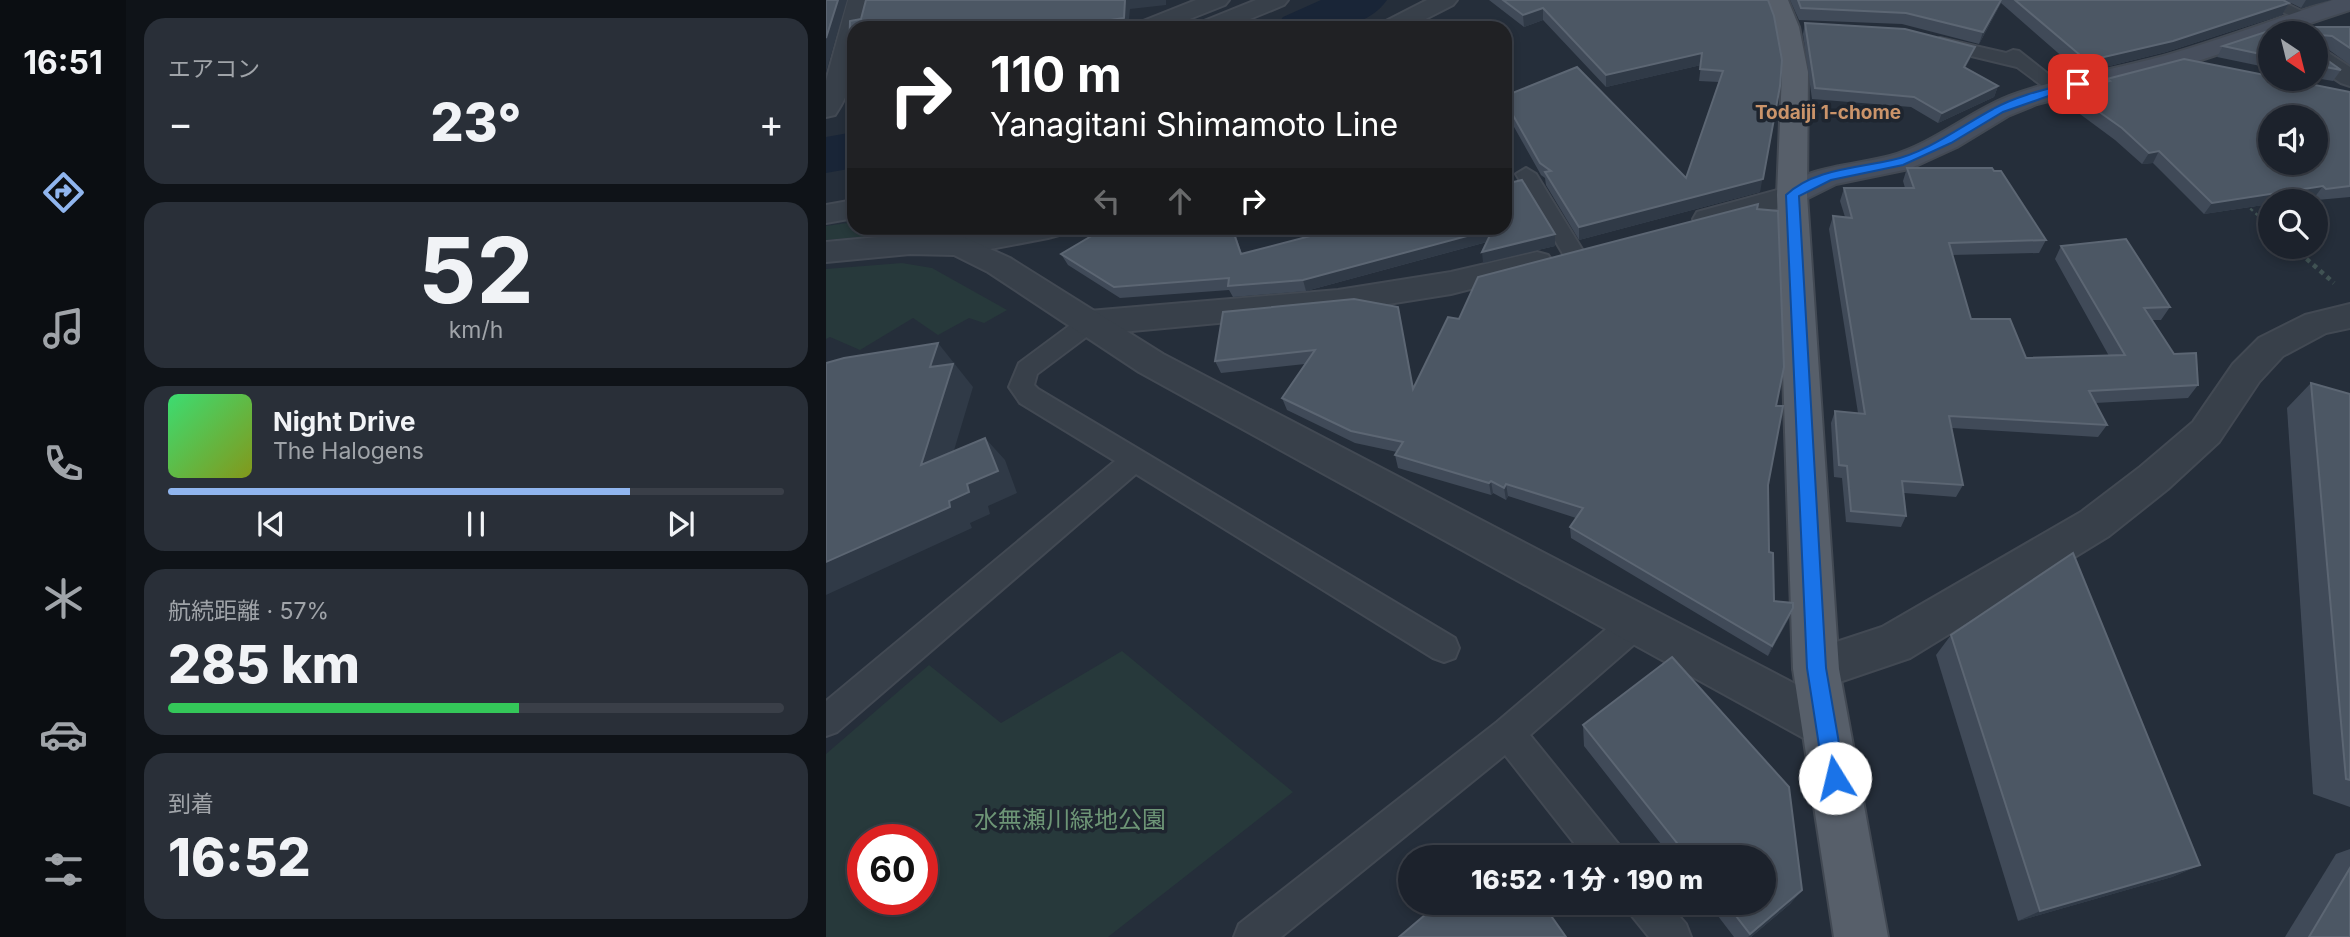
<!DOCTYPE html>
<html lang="ja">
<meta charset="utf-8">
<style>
:root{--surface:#1c222c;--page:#292f38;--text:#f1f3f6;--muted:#a0a4a9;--line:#3a3f48;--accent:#90b5ee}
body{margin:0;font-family:Inter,"Noto Sans JP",sans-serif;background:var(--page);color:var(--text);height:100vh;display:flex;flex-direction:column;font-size:26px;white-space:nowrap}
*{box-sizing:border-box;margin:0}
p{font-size:23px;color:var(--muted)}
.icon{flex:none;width:38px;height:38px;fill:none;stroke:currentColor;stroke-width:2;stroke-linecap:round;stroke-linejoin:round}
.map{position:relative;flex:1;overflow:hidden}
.side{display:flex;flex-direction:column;gap:18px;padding:18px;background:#0f1318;width:700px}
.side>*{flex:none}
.guide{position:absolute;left:21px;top:21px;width:665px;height:214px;border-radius:21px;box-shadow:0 4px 10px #0003,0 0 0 2px var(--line);background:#202124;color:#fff;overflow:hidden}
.needle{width:46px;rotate:145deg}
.controls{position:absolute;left:1432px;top:21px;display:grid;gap:14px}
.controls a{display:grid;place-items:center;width:70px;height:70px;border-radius:50%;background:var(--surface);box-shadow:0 4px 10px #0003,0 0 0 2px var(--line);font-size:35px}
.speed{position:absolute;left:21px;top:824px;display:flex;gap:14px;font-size:35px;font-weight:700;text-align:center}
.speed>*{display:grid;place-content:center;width:91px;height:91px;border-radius:50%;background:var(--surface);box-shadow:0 4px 10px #0003,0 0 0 2px var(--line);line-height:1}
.speed .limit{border:10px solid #d22;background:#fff;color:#111}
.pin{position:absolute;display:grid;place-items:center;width:60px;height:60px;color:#fff;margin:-30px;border-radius:14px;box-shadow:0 4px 10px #0006}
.me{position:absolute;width:77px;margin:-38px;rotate:351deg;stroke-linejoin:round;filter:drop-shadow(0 0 5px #0008)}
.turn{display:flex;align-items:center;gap:24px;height:147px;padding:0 28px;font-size:32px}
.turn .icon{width:91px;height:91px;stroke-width:2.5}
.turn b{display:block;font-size:49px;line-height:60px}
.lanes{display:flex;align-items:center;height:66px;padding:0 28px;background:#0003;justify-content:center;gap:35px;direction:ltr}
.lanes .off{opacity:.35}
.big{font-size:52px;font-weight:800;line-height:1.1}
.side .widget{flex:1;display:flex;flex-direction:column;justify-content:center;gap:10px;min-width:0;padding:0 24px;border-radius:21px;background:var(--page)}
.side .dial{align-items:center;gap:0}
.dial b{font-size:91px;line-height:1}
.song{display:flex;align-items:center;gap:21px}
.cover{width:84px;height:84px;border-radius:10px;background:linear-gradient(135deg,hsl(140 70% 55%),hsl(70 70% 35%))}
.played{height:7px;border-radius:4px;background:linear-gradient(90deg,var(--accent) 75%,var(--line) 75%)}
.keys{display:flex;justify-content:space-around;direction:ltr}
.heat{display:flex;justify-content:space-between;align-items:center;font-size:38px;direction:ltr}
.charge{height:10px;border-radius:5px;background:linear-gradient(90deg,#34c759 57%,var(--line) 0)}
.trip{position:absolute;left:572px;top:845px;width:378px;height:70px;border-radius:35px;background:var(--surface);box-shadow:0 4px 10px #0003,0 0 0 2px var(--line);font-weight:800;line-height:70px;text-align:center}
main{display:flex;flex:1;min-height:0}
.tabs{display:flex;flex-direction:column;width:126px;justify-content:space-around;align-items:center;background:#0b0e12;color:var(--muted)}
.tabs .icon{width:49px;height:49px}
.tabs .current{color:var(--accent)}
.tabs b{font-size:32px;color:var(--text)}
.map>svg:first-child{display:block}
.green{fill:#27393b;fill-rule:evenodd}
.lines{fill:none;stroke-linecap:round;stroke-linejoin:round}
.river{fill:#192537;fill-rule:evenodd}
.service-casing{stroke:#424953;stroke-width:4}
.minor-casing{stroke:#424953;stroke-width:4}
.tertiary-casing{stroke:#424953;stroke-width:4}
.secondary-casing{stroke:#424953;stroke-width:4}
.primary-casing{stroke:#424953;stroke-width:4}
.path-far1{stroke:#405253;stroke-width:2.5;stroke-dasharray:3.5 3.5;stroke-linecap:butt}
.path{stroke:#405253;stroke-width:4.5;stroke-dasharray:4.5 4.5;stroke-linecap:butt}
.service{fill:#38404a;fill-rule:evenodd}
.minor{fill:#38404a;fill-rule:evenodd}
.tertiary{fill:#38404a;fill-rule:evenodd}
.secondary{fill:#474f5d;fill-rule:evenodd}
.primary{fill:#575f6a;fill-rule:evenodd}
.wall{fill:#404a58}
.shaded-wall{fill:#303a47}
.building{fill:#4c5764;stroke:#5c6673;stroke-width:2;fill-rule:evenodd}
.route{fill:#1a73e8;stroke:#114b97;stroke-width:2}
.labels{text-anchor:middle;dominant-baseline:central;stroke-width:7;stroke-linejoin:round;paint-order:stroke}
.far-neighbourhood-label{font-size:19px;font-weight:bold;fill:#cb946a;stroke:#1e252f}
.near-park-label{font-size:24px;fill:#6d9576;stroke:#1e252f}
</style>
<main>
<nav class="tabs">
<b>16:51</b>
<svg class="icon current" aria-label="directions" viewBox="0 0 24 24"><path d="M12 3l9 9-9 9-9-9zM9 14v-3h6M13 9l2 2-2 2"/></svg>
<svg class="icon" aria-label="music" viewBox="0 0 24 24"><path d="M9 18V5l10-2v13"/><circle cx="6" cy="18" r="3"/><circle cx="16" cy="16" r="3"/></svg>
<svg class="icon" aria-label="phone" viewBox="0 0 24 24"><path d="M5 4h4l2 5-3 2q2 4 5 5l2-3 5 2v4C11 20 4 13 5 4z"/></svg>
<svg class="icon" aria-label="climate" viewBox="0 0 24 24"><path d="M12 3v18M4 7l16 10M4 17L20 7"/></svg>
<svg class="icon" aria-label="car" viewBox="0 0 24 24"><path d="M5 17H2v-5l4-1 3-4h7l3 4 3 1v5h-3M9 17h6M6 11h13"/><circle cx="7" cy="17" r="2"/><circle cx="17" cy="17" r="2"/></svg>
<svg class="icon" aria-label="filters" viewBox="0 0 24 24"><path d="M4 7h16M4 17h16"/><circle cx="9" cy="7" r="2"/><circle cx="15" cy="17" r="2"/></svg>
</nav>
<section class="side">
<div class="widget"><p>エアコン</p>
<div class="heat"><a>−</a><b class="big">23°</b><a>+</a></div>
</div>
<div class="widget dial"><b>52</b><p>km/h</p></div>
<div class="widget">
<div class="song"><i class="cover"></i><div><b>Night Drive</b><p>The Halogens</p></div></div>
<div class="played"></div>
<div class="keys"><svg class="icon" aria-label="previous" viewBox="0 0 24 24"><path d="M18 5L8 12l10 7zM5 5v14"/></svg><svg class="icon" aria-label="pause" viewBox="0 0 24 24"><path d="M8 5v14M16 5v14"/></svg><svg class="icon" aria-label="next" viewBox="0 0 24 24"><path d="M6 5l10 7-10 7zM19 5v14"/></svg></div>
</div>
<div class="widget"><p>航続距離 · 57%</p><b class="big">285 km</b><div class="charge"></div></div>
<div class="widget"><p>到着</p><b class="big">16:52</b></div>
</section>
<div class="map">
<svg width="1524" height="937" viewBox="0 0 1524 937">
<rect width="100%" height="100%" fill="#252e3a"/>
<g class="green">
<path d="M 28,222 L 28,228 L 137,228 L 0,240 L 0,226 Z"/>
<path d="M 76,263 L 106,268 L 181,310 L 158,323 L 143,318 L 112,335 L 87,318 L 34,350 L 4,337 L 0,339 L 0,269 Z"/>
<path d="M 296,651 L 467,792 L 282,937 L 0,937 L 0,754 L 103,665 L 175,723 ZM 96,840 L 96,900 L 37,900 L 37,840 Z"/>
</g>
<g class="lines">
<g class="river">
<path d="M 495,0 L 561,0 C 536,35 487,28 449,28 L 457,17 Z"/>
<path d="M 28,132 L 28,168 L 0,173 L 0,137 Z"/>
</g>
<defs>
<g id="service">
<path d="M 1431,0 L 1453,0 L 1488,17 L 1486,20 L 1474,20 Z"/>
<path d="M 1114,38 L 1180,53 L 1187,50 L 1193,51 L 1241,89 L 1238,93 L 1226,93 L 1191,67 L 1108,47 L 1106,43 Z"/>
<path d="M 700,168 L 710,174 L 759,254 L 756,259 L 740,259 L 737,254 L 690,174 Z"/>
<path d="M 263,315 L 271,317 L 274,323 L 271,329 L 211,374 L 208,385 L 212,389 L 629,638 L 633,648 L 629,658 L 618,662 L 607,658 L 310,474 L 11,732 L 0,736 L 0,701 L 289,461 L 194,403 L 183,387 L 193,363 L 255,317 Z"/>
<path d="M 809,611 L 820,614 L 824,624 L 820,634 L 704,735 L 794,846 L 799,858 L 760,858 L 679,755 L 455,937 L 408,937 L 413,924 L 671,722 L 798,614 Z"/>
<path d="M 801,903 L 842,903 L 860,924 L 865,937 L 823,937 L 806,916 Z"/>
</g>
<g id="minor">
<path d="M 22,0 L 46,0 L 39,28 L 28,28 C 28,63 30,85 9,115 L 0,117 L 0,81 Z"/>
<path d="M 370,0 L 403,0 L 399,5 L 341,28 L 308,28 L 312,23 Z"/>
<path d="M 430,0 L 462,0 L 458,5 L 402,28 L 369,28 L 373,23 Z"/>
<path d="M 1489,48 L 1498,50 L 1524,67 L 1524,86 L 1515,83 L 1489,66 Z"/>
<path d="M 966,186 L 976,189 L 981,195 L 976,201 L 882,229 L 871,226 L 867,219 L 871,212 Z"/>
<path d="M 173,228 L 237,228 L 233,235 L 222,238 L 133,255 L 122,252 L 117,245 L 122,238 Z"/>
<path d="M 711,252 L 722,255 L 727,262 L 722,269 L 625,294 L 512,312 L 263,335 L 251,331 L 246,323 L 251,315 L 263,311 L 512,290 L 625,272 Z"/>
<path d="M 1524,304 L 1524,328 L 1500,333 L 1457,356 L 1433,382 L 1393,442 L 1342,489 L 1283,536 L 1084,658 L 990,690 L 974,684 L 967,669 L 974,654 L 1056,627 L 1255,512 L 1314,467 L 1367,422 L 1407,364 L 1433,338 L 1479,315 Z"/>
</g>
<g id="tertiary">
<path d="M 601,0 L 631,0 L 627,5 L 582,28 L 552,28 L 556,23 Z"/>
<path d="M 28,200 L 28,218 L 0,223 L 0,205 Z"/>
<path d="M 84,234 L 133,235 L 184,258 L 337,354 L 1017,709 L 1023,725 L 1017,741 L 1000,748 L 983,741 L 313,372 L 162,272 L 128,255 L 84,254 L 0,262 L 0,242 Z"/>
</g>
<path id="secondary" d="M 1507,0 L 1524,0 L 1524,10 L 1454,33 L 1444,33 L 1444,37 L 1360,65 L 1211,104 L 1182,116 L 1131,147 L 1083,169 L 1010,184 L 976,201 L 966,204 L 956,201 L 951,195 C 971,166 1033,165 1064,156 C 1110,143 1147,108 1192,93 C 1240,76 1292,69 1341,55 C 1397,39 1452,18 1507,0 Z"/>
<path id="primary" d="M 938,0 L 962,0 L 973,27 L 982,72 L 981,195 L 1013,669 L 1062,937 L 1008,937 L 967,669 L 951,195 L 956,72 L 949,27 Z"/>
</defs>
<use href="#service" class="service-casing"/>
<use href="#minor" class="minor-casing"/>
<use href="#tertiary" class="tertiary-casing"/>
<use href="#secondary" class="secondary-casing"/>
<use href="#primary" class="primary-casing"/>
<path class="path-far1" d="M 1419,204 L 1444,226"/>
<path class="path" d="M 1467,247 L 1508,283"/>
<use href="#service" class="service"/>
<use href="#minor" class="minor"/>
<use href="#tertiary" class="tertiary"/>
<use href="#secondary" class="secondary"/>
<use href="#primary" class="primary"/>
</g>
<g class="wall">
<path d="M 663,0 L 942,0 L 934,192 L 753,240 L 720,185 L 719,178 L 715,175 L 679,111 L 679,96 L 860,178 L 893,82 L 873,81 L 875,65 L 780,87 L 717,20 L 698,27 Z"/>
<path d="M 964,0 L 1457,0 L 1463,3 L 1456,15 L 1340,52 L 1255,73 L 1175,3 L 1153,44 L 1076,24 L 973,20 Z"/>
<path d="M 1459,0 L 1505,0 L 1475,8 Z"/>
<path d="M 979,23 L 1145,57 L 1139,68 L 1172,86 L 1168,97 L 1112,123 L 1085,107 L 986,99 L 977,34 Z"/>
<path d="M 1458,27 L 1524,27 L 1524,65 L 1499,47 L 1494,47 L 1494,55 L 1515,70 L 1507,81 L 1489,78 L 1489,33 L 1444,33 L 1444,68 L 1391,57 L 1397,46 Z"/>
<path d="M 1281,79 L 1524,92 L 1524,197 L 1491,200 L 1488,198 L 1464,201 L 1444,201 L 1444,204 L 1378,214 L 1327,163 L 1316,164 L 1289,140 L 1239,103 L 1245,92 L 1279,83 Z"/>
<path d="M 1081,168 L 1220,240 L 1213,253 L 1126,255 L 1145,319 L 1200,358 L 1283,356 L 1229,259 L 1235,246 L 1344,307 L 1335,320 L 1326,320 L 1348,354 L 1372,385 L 1362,398 L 1269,403 L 1281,425 L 1272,437 L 1126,428 L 1137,485 L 1130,497 L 1078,493 L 1080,516 L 1075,527 L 1020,522 L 1016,478 L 1008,477 L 1005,423 L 1009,411 L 1032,413 L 1003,229 L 1007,216 L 1019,217 L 1014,201 L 1018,188 L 1079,188 L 1077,181 Z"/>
<path d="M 931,209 L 950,406 L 942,485 L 943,552 L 948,601 L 967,608 L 963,618 L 942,656 L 745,538 L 744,527 L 750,518 L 682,496 L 680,500 L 667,493 L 665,495 L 572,468 L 569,455 L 571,452 L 529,443 L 461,410 L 456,398 L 479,364 L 395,373 L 389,361 L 572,307 L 587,388 L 633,319 Z"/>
<path d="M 408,230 L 416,254 L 729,234 L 729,246 L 657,263 L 661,242 L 480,291 L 407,297 L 403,290 L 294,298 L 242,265 L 235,254 Z"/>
<path d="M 1485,383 L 1524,394 L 1524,807 L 1487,794 L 1461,408 Z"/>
<path d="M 1125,635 L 1374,865 L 1346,877 L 1192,921 L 1110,655 Z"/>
<path d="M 846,657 L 963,787 L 976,890 L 964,904 L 925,937 L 908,937 L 882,903 L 938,903 L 938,858 L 846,858 L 758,746 L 757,725 Z"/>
<path d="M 1524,849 L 1524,937 L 1459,937 L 1510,854 Z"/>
</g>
<g class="shaded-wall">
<path d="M 12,0 L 21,0 L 0,72 L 0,38 Z"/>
<path d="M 299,0 L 340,0 L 340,5 L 304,9 L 302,28 L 231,28 Z"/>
<path d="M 1175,0 L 1176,0 L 1175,3 L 1153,44 L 1157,32 Z"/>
<path d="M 1480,0 L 1505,0 L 1475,8 Z"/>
<path d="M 1463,3 L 1456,15 L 1340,52 L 1255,73 L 1261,61 Z"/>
<path d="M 717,8 L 717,20 L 698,27 L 697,15 Z"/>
<path d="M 1149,47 L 1145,57 L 1134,78 L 1138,67 Z"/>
<path d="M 876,53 L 875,65 L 780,87 L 780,75 Z"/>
<path d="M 28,54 L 28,63 L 23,55 Z"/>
<path d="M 954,86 L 934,192 L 753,240 L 753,227 L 937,179 Z"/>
<path d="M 1172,86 L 1168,97 L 1112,123 L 1116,113 Z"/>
<path d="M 1333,151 L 1327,163 L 1316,164 L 1323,153 Z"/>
<path d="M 1497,186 L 1488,198 L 1464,201 L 1444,201 L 1444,204 L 1378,214 L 1386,203 Z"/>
<path d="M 667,229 L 668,240 L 480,291 L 477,280 Z"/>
<path d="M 729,234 L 729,246 L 657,263 L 656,252 Z"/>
<path d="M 112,343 L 147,387 L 117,487 L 95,465 L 104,367 Z"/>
<path d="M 159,438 L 179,460 L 191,493 L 162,506 L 164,514 L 144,523 L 146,528 L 0,595 L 0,562 L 123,501 L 141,484 Z"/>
<path d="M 665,481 L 667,493 L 665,495 L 663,483 Z"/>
<path d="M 680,484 L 682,496 L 680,500 L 678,488 Z"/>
<path d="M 967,608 L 963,618 L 942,656 L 946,646 Z"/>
<path d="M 1374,865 L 1346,877 L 1192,921 L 1214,911 Z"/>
<path d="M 976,890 L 964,904 L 925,937 L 922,937 Z"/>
</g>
<g class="building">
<path d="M 0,0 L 12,0 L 0,38 Z"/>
<path d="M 40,0 L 299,0 L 298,18 L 231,28 L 28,28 L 28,54 L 23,55 L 24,21 L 35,19 Z"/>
<path d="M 677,0 L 942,0 L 948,16 L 956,60 L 954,86 L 937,179 L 753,227 L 719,172 L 725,171 L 714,163 L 679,101 L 679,96 L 751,67 L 860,178 L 897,71 L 874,69 L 876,53 L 780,75 L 717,8 L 697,15 Z"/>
<path d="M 972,0 L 1175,0 L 1157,32 L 1080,13 L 975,8 Z"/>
<path d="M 1189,0 L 1457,0 L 1463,3 L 1347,41 L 1261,61 Z"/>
<path d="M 979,23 L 1079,29 L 1149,47 L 1138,67 L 1172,86 L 1116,113 L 1088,97 L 989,88 Z"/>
<path d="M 1454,25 L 1460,25 L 1455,27 L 1524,27 L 1524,48 L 1506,36 L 1495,35 L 1494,55 L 1515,70 L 1489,65 L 1489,33 L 1444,33 L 1444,56 L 1397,46 L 1452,28 Z"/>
<path d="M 1358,59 L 1444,76 L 1444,79 L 1459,79 L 1524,92 L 1524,186 L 1500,189 L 1497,186 L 1386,203 L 1333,151 L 1323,153 L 1296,128 L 1245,92 L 1284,81 L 1281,79 ZM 1444,117 L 1489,117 L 1489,163 L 1444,163 Z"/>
<path d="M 1081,168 L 1166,168 L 1168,171 L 1175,171 L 1220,240 L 1123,243 L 1145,319 L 1184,319 L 1200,358 L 1299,355 L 1235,246 L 1300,239 L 1344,307 L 1318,308 L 1348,354 L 1370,353 L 1372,385 L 1263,391 L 1281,425 L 1123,416 L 1137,485 L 1076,481 L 1080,516 L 1025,511 L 1021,466 L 1013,465 L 1009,411 L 1039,414 L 1007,216 L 1026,218 L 1018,188 L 1088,188 Z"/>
<path d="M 696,180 L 729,234 L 656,252 L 667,229 L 477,280 L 402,286 L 403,278 L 288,287 L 235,254 L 279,228 L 406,228 L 415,254 L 515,228 L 679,228 L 679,184 Z"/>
<path d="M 932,204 L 931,209 L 952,211 L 958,367 L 950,406 L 957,406 L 942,485 L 943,552 L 947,553 L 948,601 L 967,603 L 967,608 L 946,646 L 744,527 L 757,508 L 680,484 L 678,488 L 665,481 L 663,483 L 569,455 L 577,442 L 525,431 L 456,398 L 489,350 L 389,361 L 397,312 L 528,299 L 572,307 L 587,389 L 622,317 L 633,319 L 652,277 Z"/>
<path d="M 112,343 L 104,367 L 127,364 L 95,465 L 159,438 L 172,471 L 141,484 L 143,492 L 123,501 L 124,507 L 0,562 L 0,363 L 18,358 Z"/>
<path d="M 1485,383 L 1524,394 L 1524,780 L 1520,779 Z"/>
<path d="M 1247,553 L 1374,865 L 1214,911 L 1125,635 Z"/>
<path d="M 846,657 L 963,787 L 976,890 L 924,934 L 900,903 L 938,903 L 938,858 L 863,858 L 757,725 Z"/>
<path d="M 677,850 L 683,858 L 668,858 Z"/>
<path d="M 1524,868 L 1524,937 L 1483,937 Z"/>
<path d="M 613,903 L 716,903 L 740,937 L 573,937 Z"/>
</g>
<path class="route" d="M 1248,82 L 1257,84 L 1177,112 L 1125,143 L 1077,165 L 1005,180 L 973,196 L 1000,668 L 1019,778 L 1016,786 L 1009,788 L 1001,786 L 998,778 L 981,668 L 960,195 C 987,169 1032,168 1066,160 C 1102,152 1135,126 1167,109 C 1192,95 1221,89 1248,82 Z"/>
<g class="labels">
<g class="far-neighbourhood-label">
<text x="1002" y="112">Todaiji 1-chome</text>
</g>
<g class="near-park-label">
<text x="244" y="819">水無瀬川緑地公園</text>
</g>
</g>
</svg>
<div class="controls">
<a><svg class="needle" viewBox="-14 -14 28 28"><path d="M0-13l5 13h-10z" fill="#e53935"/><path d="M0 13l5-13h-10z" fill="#a0a4a9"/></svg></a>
<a><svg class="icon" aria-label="sound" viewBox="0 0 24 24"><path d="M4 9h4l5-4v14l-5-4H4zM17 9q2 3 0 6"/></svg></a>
<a><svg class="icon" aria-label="search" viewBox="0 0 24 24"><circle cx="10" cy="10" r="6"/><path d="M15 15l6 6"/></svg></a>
</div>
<div class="speed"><div class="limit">60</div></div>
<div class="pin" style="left:1252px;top:84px;background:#d93025"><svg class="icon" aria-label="arrive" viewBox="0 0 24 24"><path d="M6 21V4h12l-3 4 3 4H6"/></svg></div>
<svg class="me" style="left:1009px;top:778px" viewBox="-20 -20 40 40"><circle r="19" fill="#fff"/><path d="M0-13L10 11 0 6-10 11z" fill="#1a73e8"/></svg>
<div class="trip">16:52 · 1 分 · 190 m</div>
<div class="guide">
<div class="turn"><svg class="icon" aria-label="right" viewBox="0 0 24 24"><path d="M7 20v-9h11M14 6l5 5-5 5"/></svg><div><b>110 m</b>Yanagitani Shimamoto Line</div></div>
<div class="lanes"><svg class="icon off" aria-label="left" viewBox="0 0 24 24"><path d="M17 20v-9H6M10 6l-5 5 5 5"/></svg><svg class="icon off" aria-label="ahead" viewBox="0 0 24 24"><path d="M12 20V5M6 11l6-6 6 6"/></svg><svg class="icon" aria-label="right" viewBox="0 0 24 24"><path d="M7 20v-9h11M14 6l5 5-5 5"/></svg></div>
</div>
</div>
</main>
